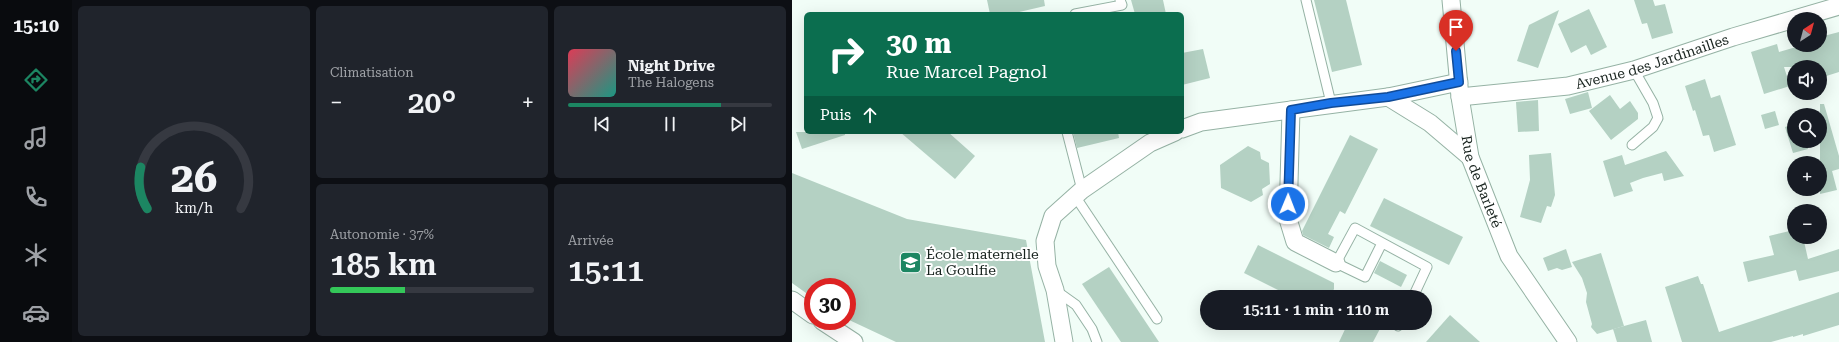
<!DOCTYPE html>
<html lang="fr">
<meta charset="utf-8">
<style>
:root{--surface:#171b24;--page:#20242c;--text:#f1f3f6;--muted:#9ea1a6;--line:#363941;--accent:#1c8662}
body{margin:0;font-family:"Roboto Serif",serif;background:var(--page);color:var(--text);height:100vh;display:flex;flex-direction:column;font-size:15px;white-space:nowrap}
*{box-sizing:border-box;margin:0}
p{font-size:13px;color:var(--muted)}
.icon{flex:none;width:22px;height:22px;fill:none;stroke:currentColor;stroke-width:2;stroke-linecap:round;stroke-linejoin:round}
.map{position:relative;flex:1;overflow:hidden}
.sheet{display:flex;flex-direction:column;gap:6px;padding:6px;background:#0d0f14;width:720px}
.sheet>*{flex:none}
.top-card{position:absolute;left:12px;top:12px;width:380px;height:122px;border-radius:6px;box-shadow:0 4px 16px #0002;background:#0b6e4f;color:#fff;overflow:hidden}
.needle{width:26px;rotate:36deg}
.tools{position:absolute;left:995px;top:12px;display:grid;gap:8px}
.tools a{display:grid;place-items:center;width:40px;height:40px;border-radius:50%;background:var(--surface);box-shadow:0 4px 16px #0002;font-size:20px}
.speed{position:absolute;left:12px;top:278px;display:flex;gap:8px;font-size:20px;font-weight:700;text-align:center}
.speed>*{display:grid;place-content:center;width:52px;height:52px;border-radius:50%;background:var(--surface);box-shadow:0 4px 16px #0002;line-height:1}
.speed .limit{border:6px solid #d22;background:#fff;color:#111}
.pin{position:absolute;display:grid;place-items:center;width:34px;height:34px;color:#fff;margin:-41px -17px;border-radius:50% 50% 50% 0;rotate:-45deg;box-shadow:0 0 4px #0007}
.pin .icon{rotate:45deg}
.me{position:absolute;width:44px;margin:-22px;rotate:1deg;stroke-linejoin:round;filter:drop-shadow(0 0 3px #0008)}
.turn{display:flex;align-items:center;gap:14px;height:84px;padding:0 16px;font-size:18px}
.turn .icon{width:52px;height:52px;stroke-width:2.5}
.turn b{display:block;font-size:28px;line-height:34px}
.then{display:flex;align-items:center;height:38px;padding:0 16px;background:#0003;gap:8px;font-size:15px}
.big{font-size:30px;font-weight:600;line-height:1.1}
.sheet .widget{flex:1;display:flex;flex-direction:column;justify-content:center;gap:6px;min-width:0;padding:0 14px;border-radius:6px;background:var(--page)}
.sheet .dial{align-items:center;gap:0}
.dial svg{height:104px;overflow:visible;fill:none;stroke:var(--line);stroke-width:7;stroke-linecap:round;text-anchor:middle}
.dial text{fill:var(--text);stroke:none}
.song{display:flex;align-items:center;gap:12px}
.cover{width:48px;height:48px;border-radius:6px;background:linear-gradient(135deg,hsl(350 70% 55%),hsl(170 70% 35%))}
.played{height:4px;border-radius:2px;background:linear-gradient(90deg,var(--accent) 75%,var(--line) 75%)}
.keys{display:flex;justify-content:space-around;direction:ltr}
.heat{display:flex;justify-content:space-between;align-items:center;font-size:22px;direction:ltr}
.charge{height:6px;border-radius:3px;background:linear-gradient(90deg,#34c759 37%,var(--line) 0)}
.sheet .tiles{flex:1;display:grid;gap:6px;grid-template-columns:repeat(3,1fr)}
.widget:first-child{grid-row:span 2}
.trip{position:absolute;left:408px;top:290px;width:232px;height:40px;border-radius:20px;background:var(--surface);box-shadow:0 4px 16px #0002;font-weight:600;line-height:40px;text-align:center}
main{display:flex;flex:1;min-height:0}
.menu{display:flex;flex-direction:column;width:72px;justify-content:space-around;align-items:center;background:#090b0e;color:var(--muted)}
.menu .icon{width:28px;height:28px}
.menu .selected{color:var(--accent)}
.menu b{font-size:18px;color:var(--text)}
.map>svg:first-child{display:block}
.building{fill:#b4d1c3}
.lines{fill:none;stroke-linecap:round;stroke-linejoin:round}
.lane-casing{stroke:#95b2a4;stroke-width:11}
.street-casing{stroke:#95b2a4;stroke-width:19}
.lane{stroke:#fff;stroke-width:9}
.street{stroke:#fff;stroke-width:17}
.route-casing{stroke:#114b97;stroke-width:10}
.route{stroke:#1a73e8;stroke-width:7}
.labels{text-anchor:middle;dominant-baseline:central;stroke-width:4;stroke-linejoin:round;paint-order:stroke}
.street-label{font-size:14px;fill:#18231e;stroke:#fff}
.poi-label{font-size:14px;fill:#18231e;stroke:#fff;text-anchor:start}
</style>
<main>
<nav class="menu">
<b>15:10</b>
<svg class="icon selected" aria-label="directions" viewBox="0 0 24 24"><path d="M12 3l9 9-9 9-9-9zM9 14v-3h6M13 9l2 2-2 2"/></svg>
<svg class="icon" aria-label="music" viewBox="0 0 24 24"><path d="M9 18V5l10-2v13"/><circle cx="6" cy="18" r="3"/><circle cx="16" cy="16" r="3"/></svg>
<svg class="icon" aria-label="phone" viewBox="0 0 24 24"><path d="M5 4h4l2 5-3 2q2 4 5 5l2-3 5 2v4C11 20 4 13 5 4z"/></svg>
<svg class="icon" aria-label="climate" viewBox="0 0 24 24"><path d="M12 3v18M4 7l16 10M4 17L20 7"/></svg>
<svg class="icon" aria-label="car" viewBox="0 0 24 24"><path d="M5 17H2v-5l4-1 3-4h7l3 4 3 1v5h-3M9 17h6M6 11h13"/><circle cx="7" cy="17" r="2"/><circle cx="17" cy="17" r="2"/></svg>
</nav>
<section class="sheet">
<div class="tiles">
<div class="widget dial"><svg viewBox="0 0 100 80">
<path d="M14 69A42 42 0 1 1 86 69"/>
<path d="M14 69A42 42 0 0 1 9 37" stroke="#1c8662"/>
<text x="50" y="56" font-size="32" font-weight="700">26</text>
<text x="50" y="72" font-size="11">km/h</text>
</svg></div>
<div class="widget"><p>Climatisation</p>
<div class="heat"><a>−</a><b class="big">20°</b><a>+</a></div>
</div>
<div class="widget">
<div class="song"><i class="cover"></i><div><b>Night Drive</b><p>The Halogens</p></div></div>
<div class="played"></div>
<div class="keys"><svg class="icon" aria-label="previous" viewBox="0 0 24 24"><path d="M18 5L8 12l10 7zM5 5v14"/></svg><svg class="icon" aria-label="pause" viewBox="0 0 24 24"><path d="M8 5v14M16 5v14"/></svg><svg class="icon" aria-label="next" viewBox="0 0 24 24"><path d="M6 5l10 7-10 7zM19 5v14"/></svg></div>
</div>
<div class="widget"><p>Autonomie · 37%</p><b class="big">185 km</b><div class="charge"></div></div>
<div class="widget"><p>Arrivée</p><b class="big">15:11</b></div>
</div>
</section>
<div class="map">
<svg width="1047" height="342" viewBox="0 0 1047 342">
<rect width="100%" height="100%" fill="#f1fdf7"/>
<g class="building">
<path d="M 195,0 L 252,0 L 253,6 L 218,14 L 198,14 Z"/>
<path d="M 339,0 L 371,0 L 374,14 L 343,14 Z"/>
<path d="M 522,0 L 554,0 L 570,65 L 540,72 Z"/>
<path d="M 842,0 L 861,0 L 863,6 L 873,4 L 881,33 L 860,39 L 855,23 L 850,24 Z"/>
<path d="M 797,9 L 815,47 L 799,55 L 794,45 L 779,53 L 766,24 Z"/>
<path d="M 767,10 L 746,68 L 725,61 L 737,25 Z"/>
<path d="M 1047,32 L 1047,72 L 1028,78 L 1028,67 L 992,67 L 998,86 L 972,94 L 959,52 L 985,44 L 987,52 L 1011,45 L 1028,45 L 1028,37 Z"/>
<path d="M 411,49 L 418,78 L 390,85 L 390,53 Z"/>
<path d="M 913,79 L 919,98 L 928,95 L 944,145 L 922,152 L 917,135 L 911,136 L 903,110 L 901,111 L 893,86 Z"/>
<path d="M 796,92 L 800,108 L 778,114 L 773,99 Z"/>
<path d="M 818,95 L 828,109 L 838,101 L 846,113 L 846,119 L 819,140 L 797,111 Z"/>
<path d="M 746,100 L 747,131 L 726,132 L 724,102 Z"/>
<path d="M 1028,104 L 1032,104 L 1047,156 L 1047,169 L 1040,171 L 1045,190 L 1028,194 Z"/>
<path d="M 983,111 L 987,125 L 973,129 L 969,115 Z"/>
<path d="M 1002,124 L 1002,141 L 1014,141 L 1016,149 L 1001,153 L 993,127 Z"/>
<path d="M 4,132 L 53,132 L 53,135 L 10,149 Z"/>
<path d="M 108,132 L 156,132 L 183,156 L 163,179 Z"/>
<path d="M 281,132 L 326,132 L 327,138 L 285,148 Z"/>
<path d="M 558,135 L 586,149 L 553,214 L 548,211 L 536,234 L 542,237 L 537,248 L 511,235 L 510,231 Z"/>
<path d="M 456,146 L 468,152 L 469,159 L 477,163 L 478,184 L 470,189 L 471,195 L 459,202 L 429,188 L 428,165 Z"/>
<path d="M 874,151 L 892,176 L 872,181 L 870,173 L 851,178 L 838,183 L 841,191 L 822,197 L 811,161 L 830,155 L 833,165 Z"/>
<path d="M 759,153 L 763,195 L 759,207 L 755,206 L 749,223 L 728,217 L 738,180 L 737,155 Z"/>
<path d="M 0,173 L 115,219 L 234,240 L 253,342 L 104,342 L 55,319 L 55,287 L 21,287 L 21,298 L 0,283 Z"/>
<path d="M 592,198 L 671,237 L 657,265 L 578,226 Z"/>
<path d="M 1002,230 L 1002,237 L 1011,237 L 1016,259 L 1047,249 L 1047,271 L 1007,281 L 1004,270 L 956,282 L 951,262 L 982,255 L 977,236 Z"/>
<path d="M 466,245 L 542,283 L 542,289 L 538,297 L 500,297 L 452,273 Z"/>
<path d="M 774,249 L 780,267 L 770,270 L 765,268 L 756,271 L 751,258 Z"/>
<path d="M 809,253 L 832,326 L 805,334 L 799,327 L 800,324 L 794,302 L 795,293 L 790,278 L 780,262 Z"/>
<path d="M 588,261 L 615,275 L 609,287 L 582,273 Z"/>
<path d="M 317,267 L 367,342 L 329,342 L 290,284 Z"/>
<path d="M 906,276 L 909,284 L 911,284 L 927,332 L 1047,292 L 1047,325 L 1011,336 L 1011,334 L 1001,337 L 1001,336 L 979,342 L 890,342 L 873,287 Z"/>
<path d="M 658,315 L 688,342 L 634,342 Z"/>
<path d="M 854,320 L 860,342 L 825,342 L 821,329 Z"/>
<path d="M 556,323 L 591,323 L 581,342 L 547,342 Z"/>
</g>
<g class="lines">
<defs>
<g id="lane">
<path d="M 514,0 L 539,103"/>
<path d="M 283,14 L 330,5 L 328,0"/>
<path d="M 275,132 L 290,190"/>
<path d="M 840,145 L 861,127 L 866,118 L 861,103 L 842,70"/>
<path d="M 283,196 L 365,319"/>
<path d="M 590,243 L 573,277 L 544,263 L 563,228 L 635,267 L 621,297"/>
<path d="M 263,290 L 284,305 L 300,329 L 305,342"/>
<path d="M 606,326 L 608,323"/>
</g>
<g id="street">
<path id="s1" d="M 659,0 L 668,97 L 678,157 L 717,256 L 776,342"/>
<path d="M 596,97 L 667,82"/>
<path id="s2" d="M 668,97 L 776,86 L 842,70 L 941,37 L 1047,6"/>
<path d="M 499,110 L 496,219 L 503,242 L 544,263"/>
<path d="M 390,129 L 409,122 L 596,97 L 638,123 L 678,157"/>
<path d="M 0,300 L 21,315"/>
<path d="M 30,321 L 62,342"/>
<path d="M 272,342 L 263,290 L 255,266 L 253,241 L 261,216 L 290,190 L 358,143 L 383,132"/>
</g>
</defs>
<use href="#lane" class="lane-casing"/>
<use href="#street" class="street-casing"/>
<use href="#lane" class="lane"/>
<use href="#street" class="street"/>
</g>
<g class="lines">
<defs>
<path id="route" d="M 496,204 L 499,110 L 539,103 L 596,97 L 667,82 L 664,51"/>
</defs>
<use href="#route" class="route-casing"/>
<use href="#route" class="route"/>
</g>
<defs>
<symbol id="school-square" viewBox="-11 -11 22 22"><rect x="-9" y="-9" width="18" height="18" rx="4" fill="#1c8662" stroke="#fff"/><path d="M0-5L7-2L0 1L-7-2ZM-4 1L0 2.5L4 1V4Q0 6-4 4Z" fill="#fff"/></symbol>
</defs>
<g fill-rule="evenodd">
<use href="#school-square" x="106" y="250" width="25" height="25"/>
</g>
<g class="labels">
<g class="street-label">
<text stroke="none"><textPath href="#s2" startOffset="196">Avenue des Jardinailles</textPath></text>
<text stroke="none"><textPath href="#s1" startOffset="185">Rue de Barleté</textPath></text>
</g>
<g class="poi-label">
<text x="134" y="254">École maternelle<tspan x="134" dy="16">La Goulfie</tspan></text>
</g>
</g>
</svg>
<div class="tools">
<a><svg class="needle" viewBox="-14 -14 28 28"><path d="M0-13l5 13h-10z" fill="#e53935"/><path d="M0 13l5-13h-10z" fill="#9ea1a6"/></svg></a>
<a><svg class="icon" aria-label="sound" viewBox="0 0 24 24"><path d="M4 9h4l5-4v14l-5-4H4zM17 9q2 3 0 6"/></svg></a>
<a><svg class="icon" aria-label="search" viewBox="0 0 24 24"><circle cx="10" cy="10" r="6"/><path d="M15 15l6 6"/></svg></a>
<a>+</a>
<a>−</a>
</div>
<div class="speed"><div class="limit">30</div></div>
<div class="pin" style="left:664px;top:51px;background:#d93025"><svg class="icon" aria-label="arrive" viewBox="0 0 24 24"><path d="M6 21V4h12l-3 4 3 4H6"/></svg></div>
<svg class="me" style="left:496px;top:204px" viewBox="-20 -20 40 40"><circle r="17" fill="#1a73e8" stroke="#fff" stroke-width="3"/><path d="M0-11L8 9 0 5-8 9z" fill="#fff"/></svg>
<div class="trip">15:11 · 1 min · 110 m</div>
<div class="top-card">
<div class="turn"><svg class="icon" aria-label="right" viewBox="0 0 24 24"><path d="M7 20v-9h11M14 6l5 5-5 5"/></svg><div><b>30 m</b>Rue Marcel Pagnol</div></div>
<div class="then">Puis<svg class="icon" aria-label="ahead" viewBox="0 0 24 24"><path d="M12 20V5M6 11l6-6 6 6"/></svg></div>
</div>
</div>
</main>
